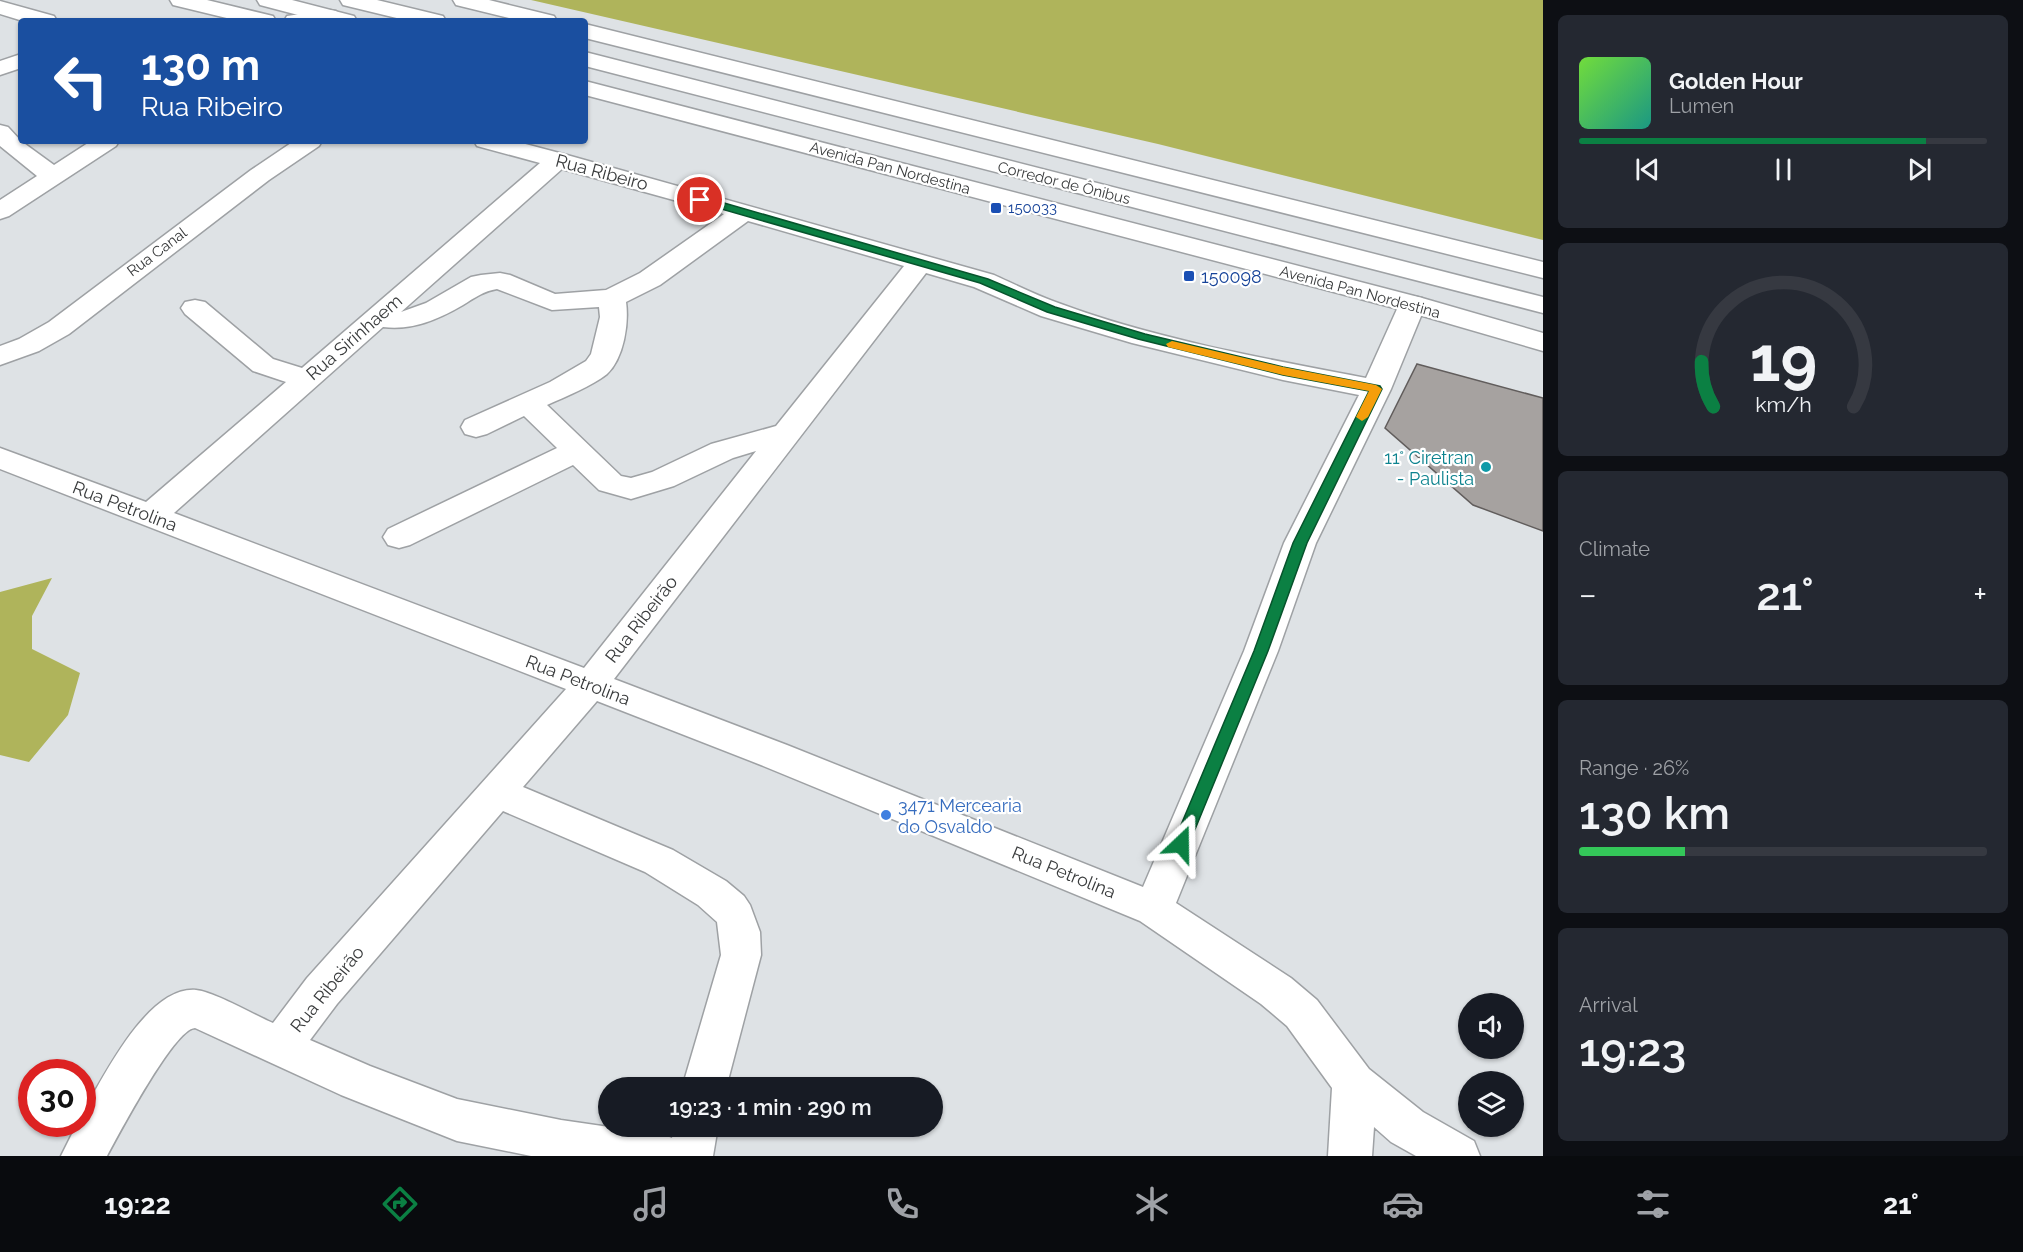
<!DOCTYPE html>
<meta charset="utf-8">
<style>
:root{--surface:#171b24;--page:#242831;--text:#f1f3f6;--muted:#9ea1a6;--line:#363941;--accent:#0b8043}
body{margin:0;font-family:Raleway,sans-serif;background:var(--page);color:var(--text);height:100vh;display:flex;flex-direction:column;font-size:22px;white-space:nowrap}
*{box-sizing:border-box;margin:0}
p{font-size:20px;color:var(--muted)}
.icon{flex:none;width:33px;height:33px;fill:none;stroke:currentColor;stroke-width:2;stroke-linecap:round;stroke-linejoin:round}
.map{position:relative;flex:1;overflow:hidden}
.sheet{display:flex;flex-direction:column;gap:15px;padding:15px;background:#0d0f14;width:480px}
.sheet>*{flex:none}
.banner{position:absolute;left:18px;top:18px;width:570px;height:126px;border-radius:6px;box-shadow:0 2px 4px #0004;background:#1a4fa0;color:#fff;overflow:hidden}
.fabs{position:absolute;left:1458px;top:993px;display:grid;gap:12px}
.fabs a{display:grid;place-items:center;width:66px;height:66px;border-radius:50%;background:var(--surface);box-shadow:0 2px 4px #0004;font-size:30px}
.speed{position:absolute;left:18px;top:1059px;display:flex;gap:12px;font-size:30px;font-weight:700;text-align:center}
.speed>*{display:grid;place-content:center;width:78px;height:78px;border-radius:50%;background:var(--surface);box-shadow:0 2px 4px #0004;line-height:1}
.speed .limit{border:9px solid #d22;background:#fff;color:#111}
.pin{position:absolute;display:grid;place-items:center;width:51px;height:51px;color:#fff;margin:-26px;border:3px solid #fff;border-radius:50%;box-shadow:0 2px 6px #0007}
.me{position:absolute;width:66px;margin:-33px;rotate:23deg;stroke-linejoin:round;filter:drop-shadow(0 0 4px #0008)}
.turn{display:flex;align-items:center;gap:21px;height:126px;padding:0 24px;font-size:27px}
.turn .icon{width:78px;height:78px;stroke-width:2.5}
.turn b{display:block;font-size:42px;line-height:51px}
.big{font-size:45px;font-weight:600;line-height:1.1}
.sheet .tile{flex:1;display:flex;flex-direction:column;justify-content:center;gap:9px;min-width:0;padding:0 21px;border-radius:9px;background:var(--page)}
.sheet .dial{align-items:center;gap:0}
.dial svg{height:156px;overflow:visible;fill:none;stroke:var(--line);stroke-width:7;stroke-linecap:round;text-anchor:middle}
.dial text{fill:var(--text);stroke:none}
.song{display:flex;align-items:center;gap:18px}
.cover{width:72px;height:72px;border-radius:9px;background:linear-gradient(135deg,hsl(100 70% 55%),hsl(170 70% 35%))}
.played{height:6px;border-radius:3px;background:linear-gradient(90deg,var(--accent) 85%,var(--line) 85%)}
.keys{display:flex;justify-content:space-around;direction:ltr}
.heat{display:flex;justify-content:space-between;align-items:center;font-size:33px;direction:ltr}
.charge{height:9px;border-radius:4px;background:linear-gradient(90deg,#34c759 26%,var(--line) 0)}
.trip{position:absolute;left:598px;top:1077px;width:345px;height:60px;border-radius:30px;background:var(--surface);box-shadow:0 2px 4px #0004;font-weight:600;line-height:60px;text-align:center}
.dock{display:flex;height:96px;justify-content:space-around;align-items:center;background:#090b0e;color:var(--muted)}
.dock .icon{width:42px;height:42px}
.dock .on{color:var(--accent)}
.dock b{font-size:27px;color:var(--text)}
main{display:flex;flex:1;min-height:0}
.map>svg:first-child{display:block}
.forest{fill:#afb45b}
.building{fill:#a6a2a0;stroke:#615d5c;stroke-width:1.5}
.lines{fill:none;stroke-linecap:round;stroke-linejoin:round}
.minor-casing{stroke:#9ea1a4;stroke-width:3}
.highway-casing{stroke:#9ea1a4;stroke-width:3}
.minor{fill:#fff;fill-rule:evenodd}
.highway{fill:#fff;fill-rule:evenodd}
.route{fill:#0b8043;stroke:#07532c;stroke-width:1.5}
.slow{fill:#f59e0b}
.transit-dot{fill:#1a4fb4;stroke:#fff;stroke-width:2}
.culture-dot{fill:#0f9aa8;stroke:#fff;stroke-width:2}
.shop-dot{fill:#3f7fe0;stroke:#fff;stroke-width:2}
.labels{text-anchor:middle;dominant-baseline:central;stroke-width:4.5;stroke-linejoin:round;paint-order:stroke}
.far-street-label{font-size:15px;fill:#393b3c;stroke:#fff}
.far-transit-label{font-size:15px;fill:#164399;stroke:#fff;text-anchor:start}
.street-label{font-size:18px;fill:#393b3c;stroke:#fff}
.transit-label{font-size:18px;fill:#164399;stroke:#fff;text-anchor:start}
.culture-label{font-size:18px;fill:#0d838f;stroke:#fff;text-anchor:end}
.shop-label{font-size:18px;fill:#366cbe;stroke:#fff;text-anchor:start}
</style>
<main>
<div class="map">
<svg width="1543" height="1156" viewBox="0 0 1543 1156">
<rect width="100%" height="100%" fill="#dee2e5"/>
<g class="forest">
<path d="M 531,0 L 1543,0 L 1543,240 L 1158,144 Z"/>
<path d="M 52,578 L 32,616 L 32,649 L 80,673 L 68,715 L 29,762 L 0,755 L 0,592 Z"/>
</g>
<path class="building" d="M 1417,364 L 1543,398 L 1543,531 L 1473,505 L 1385,428 Z"/>
<g class="lines">
<defs>
<g id="minor">
<path d="M 170,0 L 207,0 L 273,16 L 276,21 L 239,21 L 173,5 Z"/>
<path d="M 340,0 L 377,0 L 443,16 L 446,21 L 409,21 L 343,5 Z"/>
<path d="M 0,1 L 54,16 L 57,21 L 23,21 L 0,14 Z"/>
<path d="M 328,10 L 336,11 L 339,16 L 336,21 L 284,21 L 287,16 Z"/>
<path d="M 585,52 L 1543,297 L 1543,313 L 585,66 Z"/>
<path d="M 21,54 L 21,68 L 0,75 L 0,61 Z"/>
<path d="M 0,125 L 8,127 L 21,141 L 54,165 L 91,141 L 119,141 L 116,146 L 9,216 L 0,219 L 0,200 L 37,176 L 0,146 Z"/>
<path d="M 294,141 L 322,141 L 319,146 L 269,180 L 69,334 L 39,351 L 0,365 L 0,346 L 19,339 L 49,322 L 251,170 Z"/>
<path d="M 474,141 L 514,141 L 567,155 L 994,275 C 1016,285 1038,296 1061,304 C 1155,339 1267,359 1366,378 L 1402,298 L 1412,296 L 1422,298 L 1426,304 L 1391,389 L 1316,543 L 1278,651 L 1176,903 L 1291,978 L 1317,1000 L 1369,1069 L 1423,1112 L 1474,1141 L 1480,1156 L 1416,1156 L 1391,1142 L 1374,1127 L 1372,1156 L 1328,1156 L 1332,1088 L 1287,1026 L 1261,1004 L 1140,921 L 761,765 L 597,701 L 523,787 L 673,850 L 726,881 L 744,896 L 750,905 L 760,932 L 761,955 L 726,1088 L 682,1088 L 721,955 L 717,922 L 698,905 L 645,872 L 503,811 L 337,1004 L 310,1040 L 370,1066 L 457,1099 L 561,1120 L 664,1135 L 672,1138 L 674,1126 L 718,1126 L 713,1156 L 531,1156 L 457,1141 L 341,1095 L 195,1028 C 174,1029 119,1134 107,1156 L 61,1156 L 77,1124 L 82,1124 L 82,1114 C 103,1078 147,986 196,990 C 215,992 254,1015 273,1023 L 307,978 L 566,689 L 0,469 L 0,448 L 146,502 L 286,382 L 253,371 L 185,314 L 181,308 L 185,302 L 195,300 L 205,302 L 273,359 L 302,368 L 540,163 L 477,146 ZM 562,169 L 724,214 L 640,273 L 606,290 L 555,294 L 510,275 L 500,273 L 481,275 L 471,277 L 426,303 L 401,312 ZM 748,221 L 904,266 L 776,426 L 711,444 L 652,472 L 631,478 L 621,476 L 547,405 C 565,397 592,386 607,374 C 624,358 629,323 626,302 L 660,285 ZM 926,273 L 974,287 L 1041,316 L 1132,343 L 1283,380 L 1359,395 L 1284,543 L 1244,651 L 1143,887 L 787,745 L 614,679 ZM 497,289 L 552,310 L 599,307 L 600,317 L 591,354 L 586,361 L 550,382 L 465,420 L 461,427 L 465,434 L 476,437 L 487,434 L 524,416 L 557,448 L 388,529 L 383,537 L 388,545 L 399,548 L 410,545 L 573,465 L 599,490 L 631,499 L 674,486 L 733,458 L 756,451 L 584,668 L 174,513 L 383,327 C 412,331 439,319 463,305 C 474,298 484,291 497,289 Z"/>
</g>
<g id="highway">
<path d="M 257,0 L 292,0 L 354,16 L 357,21 L 321,21 L 260,5 Z"/>
<path d="M 453,0 L 489,0 L 554,16 L 557,21 L 521,21 L 456,5 Z"/>
<path d="M 585,24 L 1543,262 L 1543,278 L 585,38 Z"/>
<path d="M 585,81 L 1422,298 L 1543,333 L 1543,351 L 1402,310 L 585,95 Z"/>
</g>
</defs>
<use href="#minor" class="minor-casing"/>
<use href="#highway" class="highway-casing"/>
<use href="#minor" class="minor"/>
<use href="#highway" class="highway"/>
</g>
<path class="route" d="M 700,196 L 988,279 L 1055,307 L 1145,334 L 1283,367 L 1380,386 L 1382,389 L 1307,543 L 1268,651 L 1187,849 L 1181,851 L 1175,849 L 1173,844 L 1254,651 L 1293,543 L 1369,391 L 1283,375 L 1138,339 L 1047,312 L 980,283 L 697,202 L 697,197 Z"/>
<path class="slow" d="M 1172,341 L 1283,367 L 1376,385 L 1382,389 L 1368,417 L 1362,421 L 1356,417 L 1369,391 L 1283,375 L 1168,347 L 1166,344 Z"/>
<g class="transit-dot">
<rect x="990" y="202" width="12" height="12" rx="3"/>
<rect x="1183" y="270" width="12" height="12" rx="3"/>
</g>
<circle class="culture-dot" cx="1486" cy="467" r="6"/>
<circle class="shop-dot" cx="886" cy="815" r="6"/>
<g class="labels">
<g class="far-street-label">
<text transform="translate(890 168) rotate(15)">Avenida Pan Nordestina</text>
<text transform="translate(1064 183) rotate(14)">Corredor de Ônibus</text>
<text transform="translate(157 252) rotate(-37)">Rua Canal</text>
<text transform="translate(1360 292) rotate(15)">Avenida Pan Nordestina</text>
</g>
<g class="far-transit-label">
<text x="1008" y="208">150033</text>
</g>
<g class="street-label">
<text transform="translate(602 172) rotate(15)">Rua Ribeiro</text>
<text transform="translate(354 337) rotate(-41)">Rua Sirinhaem</text>
<text transform="translate(125 506) rotate(21)">Rua Petrolina</text>
<text transform="translate(641 619) rotate(-52)">Rua Ribeirão</text>
<text transform="translate(578 680) rotate(21)">Rua Petrolina</text>
<text transform="translate(1064 872) rotate(22)">Rua Petrolina</text>
<text transform="translate(327 989) rotate(-51)">Rua Ribeirão</text>
</g>
<g class="transit-label">
<text x="1201" y="276">150098</text>
</g>
<g class="culture-label">
<text x="1474" y="457">11° Ciretran<tspan x="1474" dy="21">- Paulista</tspan></text>
</g>
<g class="shop-label">
<text x="898" y="805">3471 Mercearia<tspan x="898" dy="21">do Osvaldo</tspan></text>
</g>
</g>
</svg>
<div class="fabs">
<a><svg class="icon" aria-label="sound" viewBox="0 0 24 24"><path d="M4 9h4l5-4v14l-5-4H4zM17 9q2 3 0 6"/></svg></a>
<a><svg class="icon" aria-label="layers" viewBox="0 0 24 24"><path d="M12 4l9 5-9 5-9-5zM3 14l9 5 9-5"/></svg></a>
</div>
<div class="speed"><div class="limit">30</div></div>
<div class="pin" style="left:700px;top:200px;background:#d93025"><svg class="icon" aria-label="arrive" viewBox="0 0 24 24"><path d="M6 21V4h12l-3 4 3 4H6"/></svg></div>
<svg class="me" style="left:1181px;top:844px" viewBox="-20 -20 40 40"><path d="M0-17L14 15 0 8-14 15z" fill="#0b8043" stroke="#fff" stroke-width="4"/></svg>
<div class="trip">19:23 · 1 min · 290 m</div>
<div class="banner">
<div class="turn"><svg class="icon" aria-label="left" viewBox="0 0 24 24"><path d="M17 20v-9H6M10 6l-5 5 5 5"/></svg><div><b>130 m</b>Rua Ribeiro</div></div>
</div>
</div>
<section class="sheet">
<div class="tile">
<div class="song"><i class="cover"></i><div><b>Golden Hour</b><p>Lumen</p></div></div>
<div class="played"></div>
<div class="keys"><svg class="icon" aria-label="previous" viewBox="0 0 24 24"><path d="M18 5L8 12l10 7zM5 5v14"/></svg><svg class="icon" aria-label="pause" viewBox="0 0 24 24"><path d="M8 5v14M16 5v14"/></svg><svg class="icon" aria-label="next" viewBox="0 0 24 24"><path d="M6 5l10 7-10 7zM19 5v14"/></svg></div>
</div>
<div class="tile dial"><svg viewBox="0 0 100 80">
<path d="M14 69A42 42 0 1 1 86 69"/>
<path d="M14 69A42 42 0 0 1 8 46" stroke="#0b8043"/>
<text x="50" y="56" font-size="32" font-weight="700">19</text>
<text x="50" y="72" font-size="11">km/h</text>
</svg></div>
<div class="tile"><p>Climate</p>
<div class="heat"><a>−</a><b class="big">21°</b><a>+</a></div>
</div>
<div class="tile"><p>Range · 26%</p><b class="big">130 km</b><div class="charge"></div></div>
<div class="tile"><p>Arrival</p><b class="big">19:23</b></div>
</section>
</main>
<nav class="dock">
<b>19:22</b>
<svg class="icon on" aria-label="directions" viewBox="0 0 24 24"><path d="M12 3l9 9-9 9-9-9zM9 14v-3h6M13 9l2 2-2 2"/></svg>
<svg class="icon" aria-label="music" viewBox="0 0 24 24"><path d="M9 18V5l10-2v13"/><circle cx="6" cy="18" r="3"/><circle cx="16" cy="16" r="3"/></svg>
<svg class="icon" aria-label="phone" viewBox="0 0 24 24"><path d="M5 4h4l2 5-3 2q2 4 5 5l2-3 5 2v4C11 20 4 13 5 4z"/></svg>
<svg class="icon" aria-label="climate" viewBox="0 0 24 24"><path d="M12 3v18M4 7l16 10M4 17L20 7"/></svg>
<svg class="icon" aria-label="car" viewBox="0 0 24 24"><path d="M5 17H2v-5l4-1 3-4h7l3 4 3 1v5h-3M9 17h6M6 11h13"/><circle cx="7" cy="17" r="2"/><circle cx="17" cy="17" r="2"/></svg>
<svg class="icon" aria-label="filters" viewBox="0 0 24 24"><path d="M4 7h16M4 17h16"/><circle cx="9" cy="7" r="2"/><circle cx="15" cy="17" r="2"/></svg>
<b>21°</b>
</nav>
